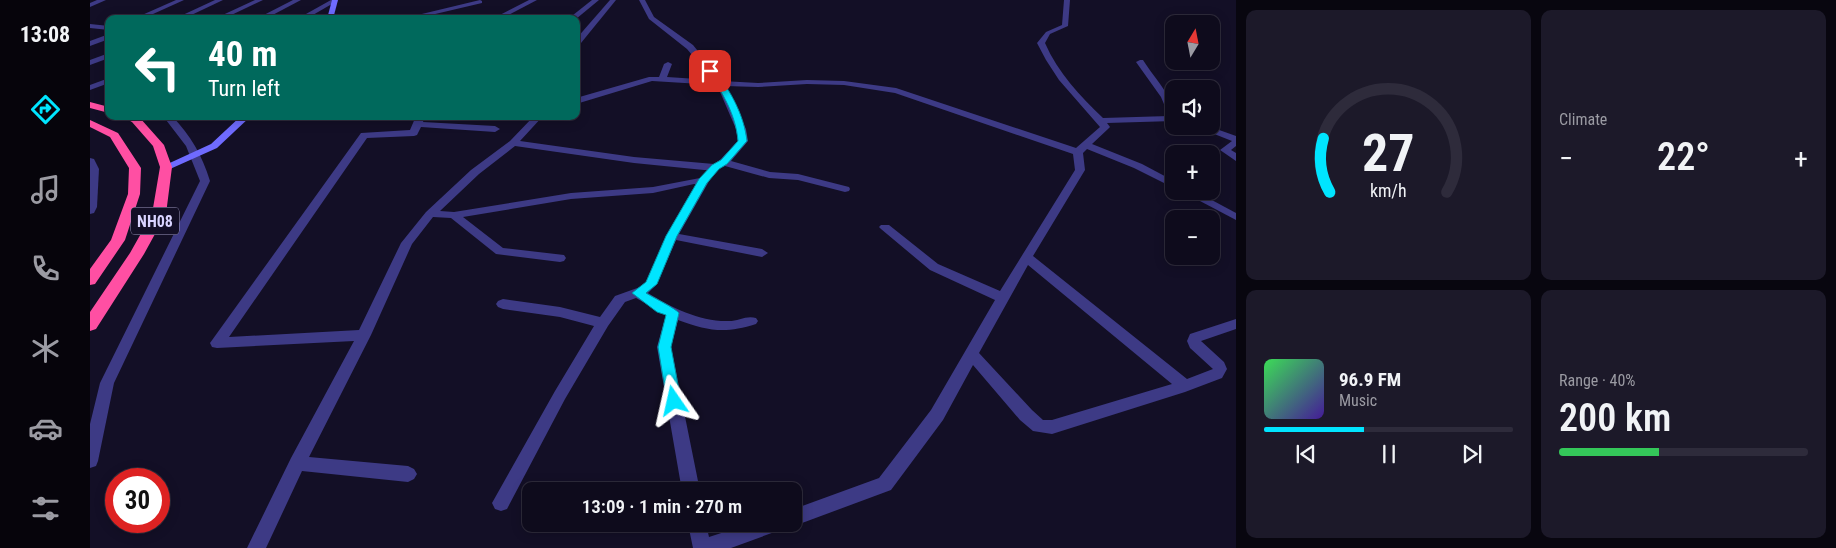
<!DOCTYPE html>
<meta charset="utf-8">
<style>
:root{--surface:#0e0b1c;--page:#1c1929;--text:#f1f3f6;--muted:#9b9ba3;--line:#2e2b3b;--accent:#00e5ff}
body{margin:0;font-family:"Roboto Condensed",sans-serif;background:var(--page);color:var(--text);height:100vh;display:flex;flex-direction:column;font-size:19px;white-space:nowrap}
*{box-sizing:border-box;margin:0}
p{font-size:16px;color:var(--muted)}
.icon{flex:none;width:28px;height:28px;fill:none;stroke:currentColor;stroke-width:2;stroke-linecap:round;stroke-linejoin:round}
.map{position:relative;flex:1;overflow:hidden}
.details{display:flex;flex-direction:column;gap:10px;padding:10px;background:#08060f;width:600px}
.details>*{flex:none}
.guide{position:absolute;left:15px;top:15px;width:475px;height:105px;border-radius:10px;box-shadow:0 2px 12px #0003,0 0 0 1px var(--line);background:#00695c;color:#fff;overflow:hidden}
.needle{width:32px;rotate:10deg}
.fabs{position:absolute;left:1075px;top:15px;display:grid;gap:10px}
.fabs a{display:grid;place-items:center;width:55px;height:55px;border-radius:10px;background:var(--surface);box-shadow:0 2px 12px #0003,0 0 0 1px var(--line);font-size:25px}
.speed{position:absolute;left:15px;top:468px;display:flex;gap:10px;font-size:25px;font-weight:700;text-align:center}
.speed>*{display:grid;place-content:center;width:65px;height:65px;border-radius:50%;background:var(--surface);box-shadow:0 2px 12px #0003,0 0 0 1px var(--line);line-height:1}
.speed .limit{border:8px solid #d22;background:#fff;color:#111}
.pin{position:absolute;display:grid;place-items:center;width:42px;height:42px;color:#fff;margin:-21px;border-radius:10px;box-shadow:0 2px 8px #0006}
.me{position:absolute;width:55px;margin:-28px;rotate:349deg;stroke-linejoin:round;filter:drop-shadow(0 0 4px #0008)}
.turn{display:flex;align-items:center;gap:18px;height:105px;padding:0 20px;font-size:22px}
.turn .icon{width:65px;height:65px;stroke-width:2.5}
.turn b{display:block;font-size:35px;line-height:42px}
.big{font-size:38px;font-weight:600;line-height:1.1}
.details .card{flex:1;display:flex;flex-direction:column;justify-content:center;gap:8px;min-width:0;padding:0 18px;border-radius:10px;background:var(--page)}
.details .dial{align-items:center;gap:0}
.dial svg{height:130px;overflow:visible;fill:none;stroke:var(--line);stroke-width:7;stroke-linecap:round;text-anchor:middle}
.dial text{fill:var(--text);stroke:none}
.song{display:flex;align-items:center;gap:15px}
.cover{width:60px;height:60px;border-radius:8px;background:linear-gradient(135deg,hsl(130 70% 55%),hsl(260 70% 35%))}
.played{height:5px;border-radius:2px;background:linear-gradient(90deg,var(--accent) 40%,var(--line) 40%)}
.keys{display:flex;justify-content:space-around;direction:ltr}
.heat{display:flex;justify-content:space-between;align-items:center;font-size:28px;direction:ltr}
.charge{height:8px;border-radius:4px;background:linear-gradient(90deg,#34c759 40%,var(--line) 0)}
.details .tiles{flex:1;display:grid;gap:10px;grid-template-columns:repeat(2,1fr)}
.trip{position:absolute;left:432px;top:482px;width:280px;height:50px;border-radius:10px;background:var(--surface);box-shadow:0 2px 12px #0003,0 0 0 1px var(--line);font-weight:600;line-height:50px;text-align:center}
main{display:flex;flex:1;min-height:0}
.tab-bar{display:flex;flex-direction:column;width:90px;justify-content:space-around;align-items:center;background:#06040b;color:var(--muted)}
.tab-bar .icon{width:35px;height:35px}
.tab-bar .on{color:var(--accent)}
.tab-bar b{font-size:22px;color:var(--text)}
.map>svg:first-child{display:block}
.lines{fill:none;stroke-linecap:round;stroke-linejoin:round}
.street{fill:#3d3a85;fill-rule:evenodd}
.secondary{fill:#6f6bff;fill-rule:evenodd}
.highway{fill:#ff4fa3;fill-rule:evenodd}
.route{fill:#00e5ff;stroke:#0095a6}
.labels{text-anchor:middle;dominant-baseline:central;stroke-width:5;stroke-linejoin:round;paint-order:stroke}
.shield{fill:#130f26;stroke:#9e99be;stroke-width:1}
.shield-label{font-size:16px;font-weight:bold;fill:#d9d4ff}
</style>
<main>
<nav class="tab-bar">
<b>13:08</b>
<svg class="icon on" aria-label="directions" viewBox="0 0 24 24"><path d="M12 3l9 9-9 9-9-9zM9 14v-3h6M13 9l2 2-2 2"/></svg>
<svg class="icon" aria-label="music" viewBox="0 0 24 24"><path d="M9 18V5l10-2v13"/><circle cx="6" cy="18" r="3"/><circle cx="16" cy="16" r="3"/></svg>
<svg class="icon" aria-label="phone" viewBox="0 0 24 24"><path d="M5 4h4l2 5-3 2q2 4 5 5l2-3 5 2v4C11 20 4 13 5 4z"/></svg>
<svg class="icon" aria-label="climate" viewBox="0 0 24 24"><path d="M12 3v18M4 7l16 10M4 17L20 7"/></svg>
<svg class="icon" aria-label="car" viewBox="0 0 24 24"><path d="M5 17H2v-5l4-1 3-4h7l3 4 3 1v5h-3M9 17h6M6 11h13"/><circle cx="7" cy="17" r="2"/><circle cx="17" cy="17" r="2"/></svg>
<svg class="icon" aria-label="filters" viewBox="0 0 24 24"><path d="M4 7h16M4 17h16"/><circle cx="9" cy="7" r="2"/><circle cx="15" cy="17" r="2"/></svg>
</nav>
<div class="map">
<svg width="1146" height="548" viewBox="0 0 1146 548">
<rect width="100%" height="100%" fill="#130f26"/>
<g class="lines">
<g class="street">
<path d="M 7,0 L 16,0 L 0,7 L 0,3 Z"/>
<path d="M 86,0 L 94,0 L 52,19 L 43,19 Z"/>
<path d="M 125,0 L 133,0 L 93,19 L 84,19 Z"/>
<path d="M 165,0 L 173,0 L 133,19 L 124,19 Z"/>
<path d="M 203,0 L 211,0 L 175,19 L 166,19 Z"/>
<path d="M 241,0 L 247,1 L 216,19 L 207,19 Z"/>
<path d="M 390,0 L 392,1 L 392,3 L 324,19 L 311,19 Z"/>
<path d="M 439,0 L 447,0 L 411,19 L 402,19 Z"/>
<path d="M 502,0 L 509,0 L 486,19 L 478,19 Z"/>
<path d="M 520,0 L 526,0 L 491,43 L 486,43 L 486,39 Z"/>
<path d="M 549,0 L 555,0 L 564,17 L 603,45 L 632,81 L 668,83 L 717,80 L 754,81 L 806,88 L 986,148 L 1010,127 L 969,80 L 956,60 L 947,43 L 956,32 L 972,25 L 974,0 L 980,0 L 978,26 L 960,34 L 955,43 C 968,73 990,96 1013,118 L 1079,116 L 1071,97 L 1046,62 L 1050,60 L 1053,60 C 1066,81 1084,95 1084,121 L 1017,123 L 1020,127 L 1018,129 L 1002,144 L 1052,164 L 1084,181 L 1084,188 L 1044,168 L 997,149 L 993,153 L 995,170 L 943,256 L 1097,379 L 1123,369 L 1100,348 L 1097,341 L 1100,334 L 1146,319 L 1146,329 L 1111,341 L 1134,362 L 1137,369 L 1132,378 L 1095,392 L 962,434 L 943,431 L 930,420 L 883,365 L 853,420 L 801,490 L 704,526 L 700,524 L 704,524 L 704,509 L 789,478 L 841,410 L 905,300 L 840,270 L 791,229 L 789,227 L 791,225 L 799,225 L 848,264 L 910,291 L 985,170 L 983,154 L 805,93 L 754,85 L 717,84 L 668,87 L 635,86 L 656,129 L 658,141 L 641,161 L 680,172 L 708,174 L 759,187 L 760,189 L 759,191 L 755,192 L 708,180 L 679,178 L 635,166 L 626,170 L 614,170 L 544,163 L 425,146 L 389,174 L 350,211 L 364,212 L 481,193 L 563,187 L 610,178 L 617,173 L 621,174 L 622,176 L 589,234 L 672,249 L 678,253 L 672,257 L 586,240 L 567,284 L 558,293 C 582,308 611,322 639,321 C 648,321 657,315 666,318 L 668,321 L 666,324 C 635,334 618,331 588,320 L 581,347 L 610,491 L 592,491 L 567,347 L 576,315 L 546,298 L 535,302 L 518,326 L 475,399 L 417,509 L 411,511 L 405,509 L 402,503 L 465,391 L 504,326 L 470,317 L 413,309 L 408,307 L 406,304 L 408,301 L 413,299 L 470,307 L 510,317 L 525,296 L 550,287 L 556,282 L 576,236 L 606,184 L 604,184 L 563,193 L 481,199 L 373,217 L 413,248 L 474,255 L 476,258 L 474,261 L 470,262 L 406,254 L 361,218 L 343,217 L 322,244 L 281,335 L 219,457 L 318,466 L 324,469 L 327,474 L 324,479 L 318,482 L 212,471 L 176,548 L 157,548 L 201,458 L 264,341 L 127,348 L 122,347 L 120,343 L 271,133 L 320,130 L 326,116 L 335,116 L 333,122 L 405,126 L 410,129 L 405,132 L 331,127 L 327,135 L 324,136 L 277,138 L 139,337 L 269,330 L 311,243 L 336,212 L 381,170 L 420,141 L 444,116 L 453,116 L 430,141 L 544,157 L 624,164 L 630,160 L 648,141 L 646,129 L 627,85 L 562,81 L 486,104 L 486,98 L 559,77 L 569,77 L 574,64 L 578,62 L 582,64 L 577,77 L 623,80 L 597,49 L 559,19 ZM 938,265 L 1082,384 L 962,420 L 953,420 L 942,410 L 889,353 Z"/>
<path d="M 0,24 L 19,26 L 19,30 L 0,28 Z"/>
<path d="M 19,34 L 19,39 L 0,46 L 0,41 Z"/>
<path d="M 19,53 L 19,58 L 0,65 L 0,60 Z"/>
<path d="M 19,78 L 19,83 L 0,90 L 0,85 Z"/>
<path d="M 46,116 L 57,116 L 49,122 L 43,122 L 41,120 Z"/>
<path d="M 73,116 L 82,116 C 101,136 112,155 120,181 L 24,383 L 8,461 L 6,466 L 0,468 L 0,424 L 10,383 L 110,181 L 96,146 Z"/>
<path d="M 1104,126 L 1118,126 L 1146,136 L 1146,146 L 1141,150 L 1146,153 L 1146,161 L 1130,150 L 1142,141 Z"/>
<path d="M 0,158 L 4,159 L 9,169 L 7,207 L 4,213 L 0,214 Z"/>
<path d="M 1091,191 L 1105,191 L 1146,213 L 1146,220 Z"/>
<path d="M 598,524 L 616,524 L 619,537 L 659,524 L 693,524 L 690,530 L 641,548 L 603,548 Z"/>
</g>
<g class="secondary">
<path d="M 242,0 L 248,0 L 243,19 L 237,19 Z"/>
<path d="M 151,116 L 161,116 L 127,148 L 80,169 L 72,169 L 71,167 L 121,144 Z"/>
</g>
<g class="highway">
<path d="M 0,102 L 19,107 L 19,113 L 0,108 Z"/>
<path d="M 31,116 L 50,118 L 74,145 L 82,167 L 76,214 L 54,254 L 6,329 L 0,331 L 0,312 L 40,253 L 62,214 L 70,167 L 63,146 L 42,122 Z"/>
<path d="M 0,120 L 28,133 L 51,168 L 50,194 L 35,240 L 5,284 L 0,285 L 0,269 L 21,240 L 38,194 L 39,168 L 20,137 L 0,127 Z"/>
</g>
</g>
<path class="route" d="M 618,69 L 623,69 C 640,89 654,115 657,141 L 637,164 L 629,169 L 617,183 L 587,236 L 567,284 L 556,293 C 564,298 585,308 589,313 L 581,347 L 591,401 L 589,405 L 584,407 L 579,405 L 577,401 L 568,347 L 576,315 L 567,312 L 542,293 L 556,282 L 576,236 L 609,179 L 622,165 L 631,160 L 648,141 C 646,115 632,91 617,71 Z"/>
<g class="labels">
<rect class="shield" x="41" y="207.5" width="48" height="27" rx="4"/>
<g class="shield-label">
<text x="65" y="221">NH08</text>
</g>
</g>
</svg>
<div class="fabs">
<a><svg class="needle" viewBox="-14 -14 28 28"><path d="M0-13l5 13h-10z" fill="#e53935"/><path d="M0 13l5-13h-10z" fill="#9b9ba3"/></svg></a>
<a><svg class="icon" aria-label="sound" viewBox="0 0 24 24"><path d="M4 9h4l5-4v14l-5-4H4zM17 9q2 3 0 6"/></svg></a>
<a>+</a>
<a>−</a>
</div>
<div class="speed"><div class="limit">30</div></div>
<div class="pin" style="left:620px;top:71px;background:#d93025"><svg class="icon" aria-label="arrive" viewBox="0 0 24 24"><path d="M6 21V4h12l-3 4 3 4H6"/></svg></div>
<svg class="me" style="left:584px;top:401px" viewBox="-20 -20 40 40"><path d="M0-17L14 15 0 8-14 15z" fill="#00e5ff" stroke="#fff" stroke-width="4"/></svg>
<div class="trip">13:09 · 1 min · 270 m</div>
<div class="guide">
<div class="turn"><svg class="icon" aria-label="left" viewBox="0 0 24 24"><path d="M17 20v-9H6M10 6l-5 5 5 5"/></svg><div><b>40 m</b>Turn left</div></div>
</div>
</div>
<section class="details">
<div class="tiles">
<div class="card dial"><svg viewBox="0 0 100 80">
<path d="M14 69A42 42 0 1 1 86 69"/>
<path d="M14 69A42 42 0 0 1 10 36" stroke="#00e5ff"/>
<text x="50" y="56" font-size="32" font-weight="700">27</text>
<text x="50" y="72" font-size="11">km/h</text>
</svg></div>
<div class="card"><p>Climate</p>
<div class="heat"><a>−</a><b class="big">22°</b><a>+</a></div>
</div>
<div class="card">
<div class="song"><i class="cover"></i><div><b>96.9 FM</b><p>Music</p></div></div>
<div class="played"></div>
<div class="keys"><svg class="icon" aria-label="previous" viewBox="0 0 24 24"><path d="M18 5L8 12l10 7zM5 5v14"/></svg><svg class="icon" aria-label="pause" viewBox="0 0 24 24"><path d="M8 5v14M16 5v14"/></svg><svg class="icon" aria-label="next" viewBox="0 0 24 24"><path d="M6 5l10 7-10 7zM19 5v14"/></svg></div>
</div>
<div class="card"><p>Range · 40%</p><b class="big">200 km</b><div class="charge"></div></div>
</div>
</section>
</main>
